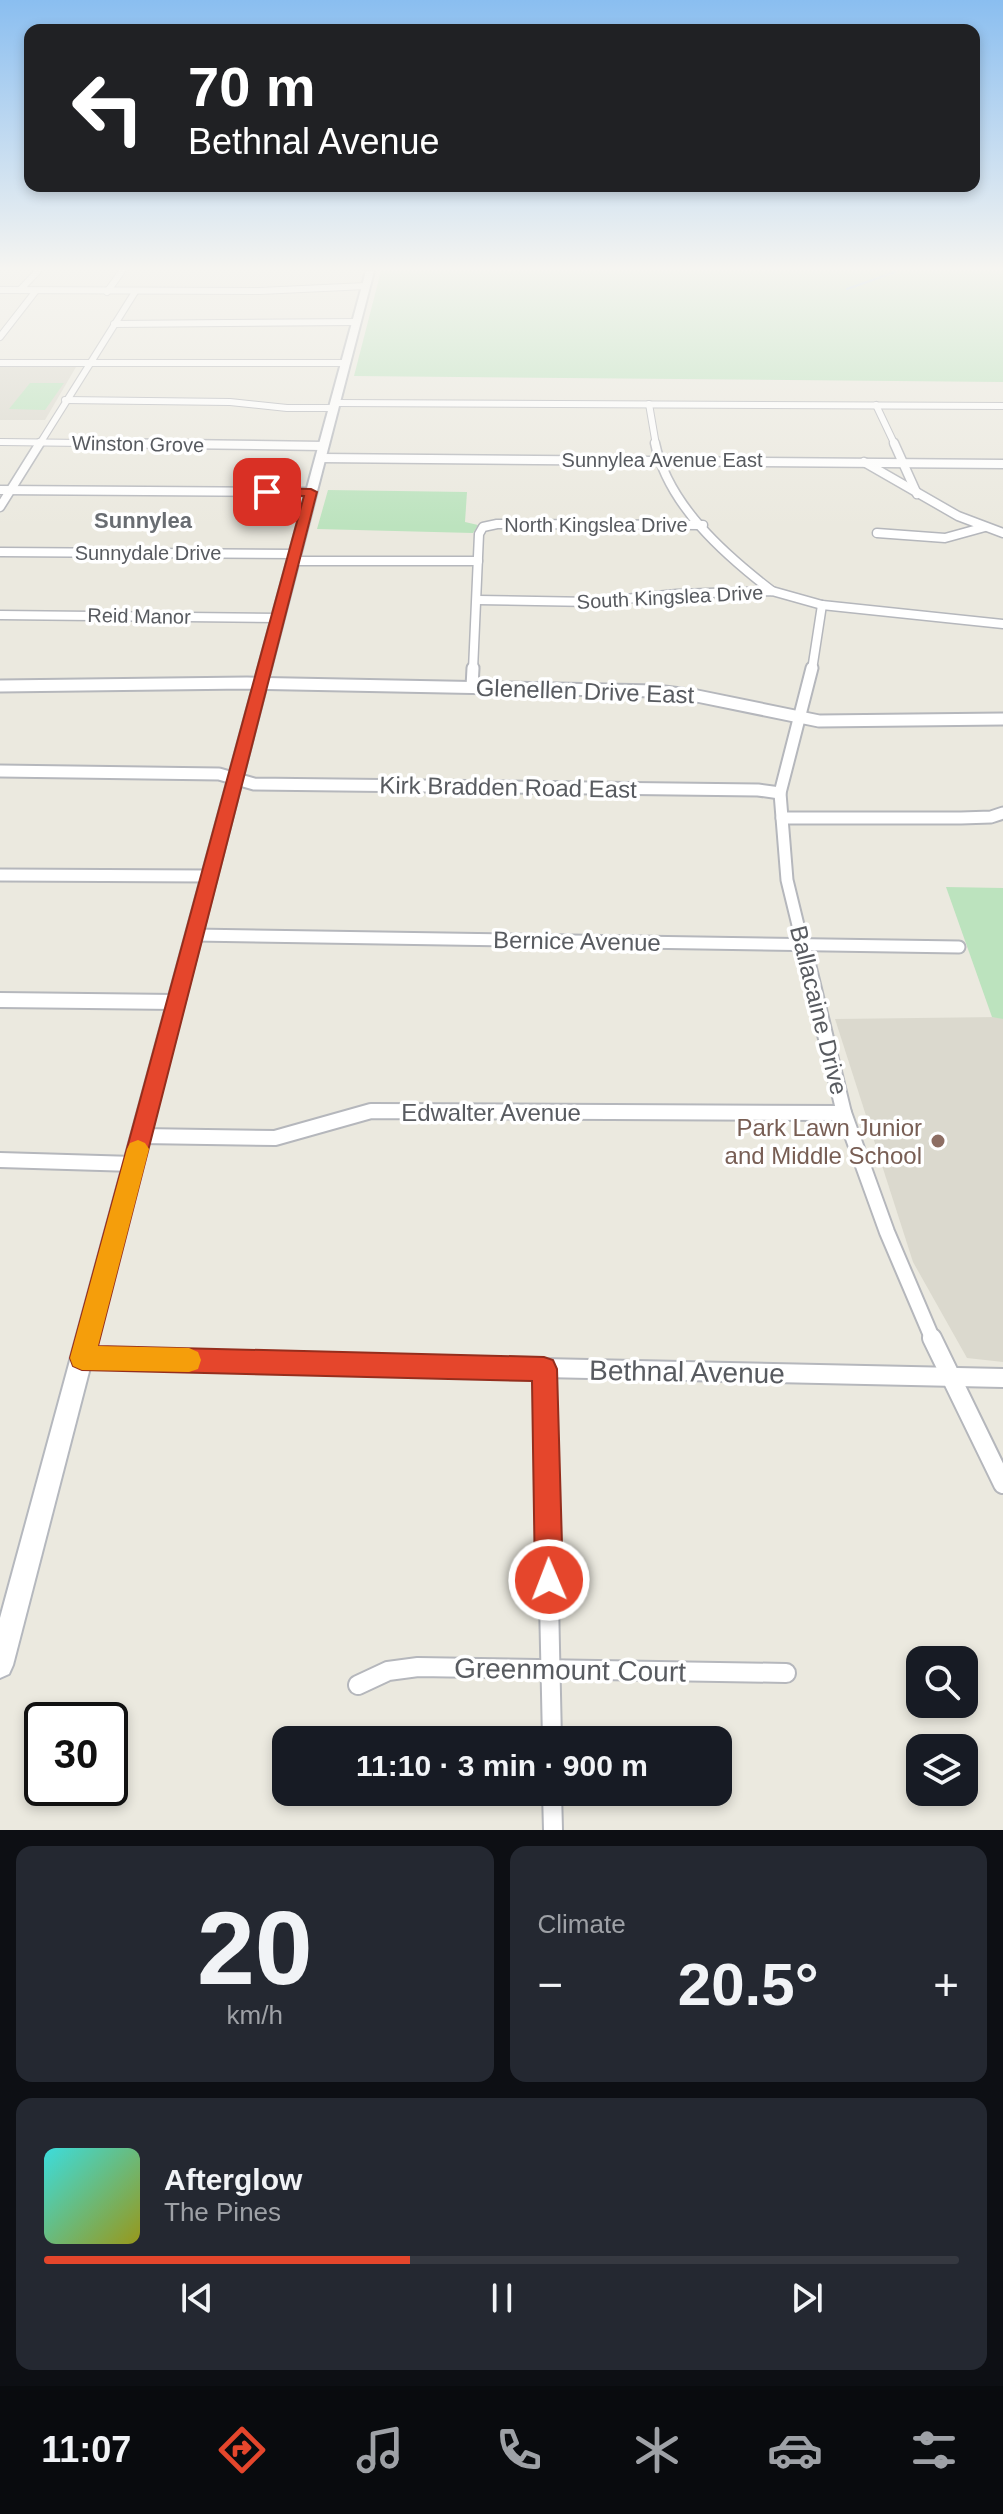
<!DOCTYPE html>
<meta charset="utf-8">
<style>
:root{--surface:#171b24;--page:#242831;--text:#f1f3f6;--muted:#9ea1a6;--line:#363941;--accent:#e5462c}
body{margin:0;font-family:Helvetica,sans-serif;background:var(--page);color:var(--text);height:100vh;display:flex;flex-direction:column;font-size:30px;white-space:nowrap}
*{box-sizing:border-box;margin:0}
p{font-size:26px;color:var(--muted)}
.icon{flex:none;width:44px;height:44px;fill:none;stroke:currentColor;stroke-width:2;stroke-linecap:round;stroke-linejoin:round}
.map{position:relative;height:1830px;overflow:hidden}
.sheet{display:flex;flex-direction:column;gap:16px;padding:16px;background:#0d0f14;flex:1}
.sheet>*{flex:none}
.banner{position:absolute;left:24px;top:24px;width:956px;height:168px;border-radius:16px;box-shadow:0 4px 12px #0003;background:#202124;color:#fff;overflow:hidden}
.buttons{position:absolute;left:906px;top:1646px;display:grid;gap:16px}
.buttons a{display:grid;place-items:center;width:72px;height:72px;border-radius:16px;background:var(--surface);box-shadow:0 4px 12px #0003;font-size:40px}
.speed{position:absolute;left:24px;top:1702px;display:flex;gap:16px;font-size:40px;font-weight:700;text-align:center}
.speed>*{display:grid;place-content:center;width:104px;height:104px;border-radius:50%;background:var(--surface);box-shadow:0 4px 12px #0003;line-height:1}
.speed .limit{border:4px solid #111;border-radius:12px;background:#fff;color:#111}
.pin{position:absolute;display:grid;place-items:center;width:68px;height:68px;color:#fff;margin:-34px;border-radius:16px;box-shadow:0 4px 12px #0006}
.me{position:absolute;width:88px;margin:-44px;rotate:359deg;stroke-linejoin:round;filter:drop-shadow(0 0 6px #0008)}
.turn{display:flex;align-items:center;gap:28px;height:168px;padding:0 32px;font-size:36px}
.turn .icon{width:104px;height:104px;stroke-width:2.5}
.turn b{display:block;font-size:56px;line-height:68px}
.big{font-size:60px;font-weight:700;line-height:1.1}
.sheet .tile{flex:1;display:flex;flex-direction:column;justify-content:center;gap:12px;min-width:0;padding:0 28px;border-radius:16px;background:var(--page)}
.sheet .dial{align-items:center;gap:0}
.dial b{font-size:104px;line-height:1}
.song{display:flex;align-items:center;gap:24px}
.cover{width:96px;height:96px;border-radius:12px;background:linear-gradient(135deg,hsl(180 70% 55%),hsl(60 70% 35%))}
.played{height:8px;border-radius:4px;background:linear-gradient(90deg,var(--accent) 40%,var(--line) 40%)}
.keys{display:flex;justify-content:space-around;direction:ltr}
.heat{display:flex;justify-content:space-between;align-items:center;font-size:44px;direction:ltr}
.sheet .tiles{flex:1;display:grid;gap:16px;grid-template-columns:1fr 1fr}
.tile:last-child{grid-column:span 2}
.trip{position:absolute;left:272px;top:1726px;width:460px;height:80px;border-radius:16px;background:var(--surface);box-shadow:0 4px 12px #0003;font-weight:700;line-height:80px;text-align:center}
.tabs{display:flex;height:128px;justify-content:space-around;align-items:center;background:#090b0e;color:var(--muted)}
.tabs .icon{width:56px;height:56px}
.tabs .active{color:var(--accent)}
.tabs b{font-size:36px;color:var(--text)}
.map>svg:first-child{display:block}
.education{fill:#dbd9ce}
.green{fill:#bce3be}
.lines{fill:none;stroke-linecap:round;stroke-linejoin:round}
.stream{stroke:#9ecefd;stroke-width:2}
.street-far4-casing{stroke:#b5b7bc;stroke-width:8}
.street-far3-casing{stroke:#b5b7bc;stroke-width:11}
.street-far2-casing{stroke:#b5b7bc;stroke-width:15}
.street-far1-casing{stroke:#b5b7bc;stroke-width:18}
.street-casing{stroke:#b5b7bc;stroke-width:22}
.secondary-casing{stroke:#b5b8be;stroke-width:4}
.street-far4{stroke:#fff;stroke-width:6}
.street-far3{stroke:#fff;stroke-width:8}
.street-far2{stroke:#fff;stroke-width:11}
.street-far1{stroke:#fff;stroke-width:14}
.street{stroke:#fff;stroke-width:18}
.secondary{fill:#fff;fill-rule:evenodd}
.route{fill:#e5462c;stroke:#952e1d;stroke-width:2}
.slow{fill:#f59e0b}
.education-dot{fill:#8d6e63;stroke:#fff;stroke-width:3}
.labels{text-anchor:middle;dominant-baseline:central;stroke-width:7;stroke-linejoin:round;paint-order:stroke}
.far-street-label{font-size:20px;fill:#585b60;stroke:#fff}
.far-neighbourhood-label{font-size:22px;font-weight:bold;fill:#696d72;stroke:#fff}
.street-label{font-size:24px;fill:#585b60;stroke:#fff}
.education-label{font-size:24px;fill:#785e54;stroke:#fff;text-anchor:end}
.near-street-label{font-size:28px;fill:#585b60;stroke:#fff}
</style>
<div class="map">
<svg width="1003" height="1830" viewBox="0 0 1003 1830">
<rect width="100%" height="100%" fill="#ebe9df"/>
<g class="education">
<path d="M 0,367 L 76,367 L 45,420 L 0,420 Z"/>
<path d="M 999,1017 L 1003,1019 L 1003,1362 L 967,1358 L 913,1262 L 835,1019 Z"/>
</g>
<g class="green">
<path d="M 381,271 L 1003,271 L 1003,382 L 354,376 Z"/>
<path d="M 30,383 L 64,383 L 45,410 L 9,409 Z"/>
<path d="M 328,490 L 467,492 L 465,522 L 478,525 L 473,533 L 317,529 Z"/>
<path d="M 946,887 L 1003,888 L 1003,1019 L 992,1017 Z"/>
</g>
<g class="lines">
<path class="stream" d="M 847,289 L 895,272"/>
<defs>
<g id="street-far4">
<path d="M 0,290 L 260,291 L 366,286"/>
<path d="M 20,290 L 38,271"/>
<path d="M 107,292 L 122,271"/>
<path d="M 114,324 L 357,322"/>
<path d="M 0,337 L 35,292"/>
<path d="M 0,363 L 345,363"/>
<path d="M 65,400 L 230,402 L 287,408 L 334,408"/>
<path d="M 336,403 L 1003,406"/>
<path d="M 649,404 L 656,445"/>
<path d="M 876,405 L 895,445"/>
<path d="M 0,442 L 263,445"/>
<path d="M 39,445 L 135,292"/>
</g>
<g id="street-far3">
<path d="M 101,443 L 324,446"/>
<path d="M 655,443 C 668,505 724,554 772,591"/>
<path d="M 894,443 L 917,494"/>
<path d="M 321,458 L 1003,464"/>
<path d="M 864,462 L 958,516 L 1003,533"/>
<path d="M 0,490 L 311,492"/>
<path d="M 0,507 L 40,443"/>
<path d="M 877,533 L 945,538 L 985,527"/>
<path d="M 0,552 L 296,554"/>
<path d="M 294,561 L 478,561"/>
<path d="M 478,600 L 593,602 L 677,594 L 772,591 L 822,605 L 1003,624"/>
<path d="M 0,615 L 279,618"/>
<path d="M 473,670 L 479,534 L 483,527 L 497,524 L 703,525"/>
<path d="M 812,670 L 822,605"/>
</g>
<g id="street-far2">
<path d="M 0,686 L 247,683 L 656,691 L 697,696 L 819,721 L 1003,719"/>
<path d="M 472,687 L 473,668"/>
<path d="M 0,771 L 219,774 L 254,784 L 758,790 L 780,793"/>
<path d="M 782,818 L 961,818 L 991,817 L 1003,813"/>
<path d="M 0,875 L 209,876"/>
<path d="M 194,935 L 959,947"/>
<path d="M 807,962 L 787,880 L 780,793 L 812,668"/>
</g>
<g id="street-far1">
<path d="M 807,960 L 844,1113 L 887,1232 L 933,1340"/>
<path d="M 0,1000 L 176,1002"/>
<path d="M 141,1136 L 275,1138 L 371,1111 L 844,1113"/>
<path d="M 0,1160 L 134,1164"/>
</g>
<g id="street">
<path d="M 932,1338 L 1003,1484"/>
<path d="M 82,1358 L 1003,1378"/>
<path d="M 544,1369 L 552,1740"/>
<path d="M 358,1685 L 388,1671 L 418,1667 L 786,1673"/>
<path d="M 552,1792 L 553,1830"/>
</g>
<path id="secondary" d="M 366,271 L 374,271 L 13,1665 L 9,1674 L 0,1678 L 0,1618 Z"/>
</defs>
<use href="#street-far4" class="street-far4-casing"/>
<use href="#street-far3" class="street-far3-casing"/>
<use href="#street-far2" class="street-far2-casing"/>
<use href="#street-far1" class="street-far1-casing"/>
<use href="#street" class="street-casing"/>
<use href="#secondary" class="secondary-casing"/>
<use href="#street-far4" class="street-far4"/>
<use href="#street-far3" class="street-far3"/>
<use href="#street-far2" class="street-far2"/>
<use href="#street-far1" class="street-far1"/>
<use href="#street" class="street"/>
<use href="#secondary" class="secondary"/>
</g>
<linearGradient id="sky" x2="0" y2="1"><stop stop-color="#8abef0"/><stop offset="0.51" stop-color="#f6f5f1"/><stop offset="1" stop-color="#f6f5f1" stop-opacity="0"/></linearGradient>
<rect width="1003" height="527" fill="url(#sky)"/>
<path class="route" d="M 267,488 L 311,489 L 317,492 L 98,1346 L 544,1357 L 553,1360 L 557,1369 L 563,1580 L 559,1590 L 549,1594 L 539,1590 L 535,1580 L 532,1381 L 82,1370 L 73,1366 L 70,1358 L 304,496 L 263,495 L 261,492 Z"/>
<path class="slow" d="M 138,1140 L 145,1143 L 149,1149 L 98,1346 L 189,1348 L 198,1352 L 201,1360 L 198,1369 L 189,1372 L 82,1370 L 73,1366 L 70,1358 L 127,1149 L 130,1143 Z"/>
<circle class="education-dot" cx="938" cy="1141" r="8"/>
<g class="labels">
<g class="far-street-label">
<text transform="translate(138 444) rotate(1)">Winston Grove</text>
<text x="662" y="460">Sunnylea Avenue East</text>
<text x="596" y="525">North Kingslea Drive</text>
<text x="148" y="553">Sunnydale Drive</text>
<text transform="translate(670 597) rotate(-3)">South Kingslea Drive</text>
<text transform="translate(139 616) rotate(1)">Reid Manor</text>
</g>
<g class="far-neighbourhood-label">
<text x="143" y="520">Sunnylea</text>
</g>
<g class="street-label">
<text transform="translate(585 691) rotate(2)">Glenellen Drive East</text>
<text transform="translate(508 787) rotate(1)">Kirk Bradden Road East</text>
<text transform="translate(577 941) rotate(1)">Bernice Avenue</text>
<text transform="translate(819 1010) rotate(76)">Ballacaine Drive</text>
<text x="491" y="1112">Edwalter Avenue</text>
</g>
<g class="education-label">
<text x="922" y="1127">Park Lawn Junior<tspan x="922" dy="28">and Middle School</tspan></text>
</g>
<g class="near-street-label">
<text transform="translate(687 1372) rotate(1)">Bethnal Avenue</text>
<text transform="translate(570 1670) rotate(1)">Greenmount Court</text>
</g>
</g>
</svg>
<div class="buttons">
<a><svg class="icon" aria-label="search" viewBox="0 0 24 24"><circle cx="10" cy="10" r="6"/><path d="M15 15l6 6"/></svg></a>
<a><svg class="icon" aria-label="layers" viewBox="0 0 24 24"><path d="M12 4l9 5-9 5-9-5zM3 14l9 5 9-5"/></svg></a>
</div>
<div class="speed"><div class="limit">30</div></div>
<div class="pin" style="left:267px;top:492px;background:#d93025"><svg class="icon" aria-label="arrive" viewBox="0 0 24 24"><path d="M6 21V4h12l-3 4 3 4H6"/></svg></div>
<svg class="me" style="left:549px;top:1580px" viewBox="-20 -20 40 40"><circle r="17" fill="#e5462c" stroke="#fff" stroke-width="3"/><path d="M0-11L8 9 0 5-8 9z" fill="#fff"/></svg>
<div class="trip">11:10 · 3 min · 900 m</div>
<div class="banner">
<div class="turn"><svg class="icon" aria-label="left" viewBox="0 0 24 24"><path d="M17 20v-9H6M10 6l-5 5 5 5"/></svg><div><b>70 m</b>Bethnal Avenue</div></div>
</div>
</div>
<section class="sheet">
<div class="tiles">
<div class="tile dial"><b>20</b><p>km/h</p></div>
<div class="tile"><p>Climate</p>
<div class="heat"><a>−</a><b class="big">20.5°</b><a>+</a></div>
</div>
<div class="tile">
<div class="song"><i class="cover"></i><div><b>Afterglow</b><p>The Pines</p></div></div>
<div class="played"></div>
<div class="keys"><svg class="icon" aria-label="previous" viewBox="0 0 24 24"><path d="M18 5L8 12l10 7zM5 5v14"/></svg><svg class="icon" aria-label="pause" viewBox="0 0 24 24"><path d="M8 5v14M16 5v14"/></svg><svg class="icon" aria-label="next" viewBox="0 0 24 24"><path d="M6 5l10 7-10 7zM19 5v14"/></svg></div>
</div>
</div>
</section>
<nav class="tabs">
<b>11:07</b>
<svg class="icon active" aria-label="directions" viewBox="0 0 24 24"><path d="M12 3l9 9-9 9-9-9zM9 14v-3h6M13 9l2 2-2 2"/></svg>
<svg class="icon" aria-label="music" viewBox="0 0 24 24"><path d="M9 18V5l10-2v13"/><circle cx="6" cy="18" r="3"/><circle cx="16" cy="16" r="3"/></svg>
<svg class="icon" aria-label="phone" viewBox="0 0 24 24"><path d="M5 4h4l2 5-3 2q2 4 5 5l2-3 5 2v4C11 20 4 13 5 4z"/></svg>
<svg class="icon" aria-label="climate" viewBox="0 0 24 24"><path d="M12 3v18M4 7l16 10M4 17L20 7"/></svg>
<svg class="icon" aria-label="car" viewBox="0 0 24 24"><path d="M5 17H2v-5l4-1 3-4h7l3 4 3 1v5h-3M9 17h6M6 11h13"/><circle cx="7" cy="17" r="2"/><circle cx="17" cy="17" r="2"/></svg>
<svg class="icon" aria-label="filters" viewBox="0 0 24 24"><path d="M4 7h16M4 17h16"/><circle cx="9" cy="7" r="2"/><circle cx="15" cy="17" r="2"/></svg>
</nav>
